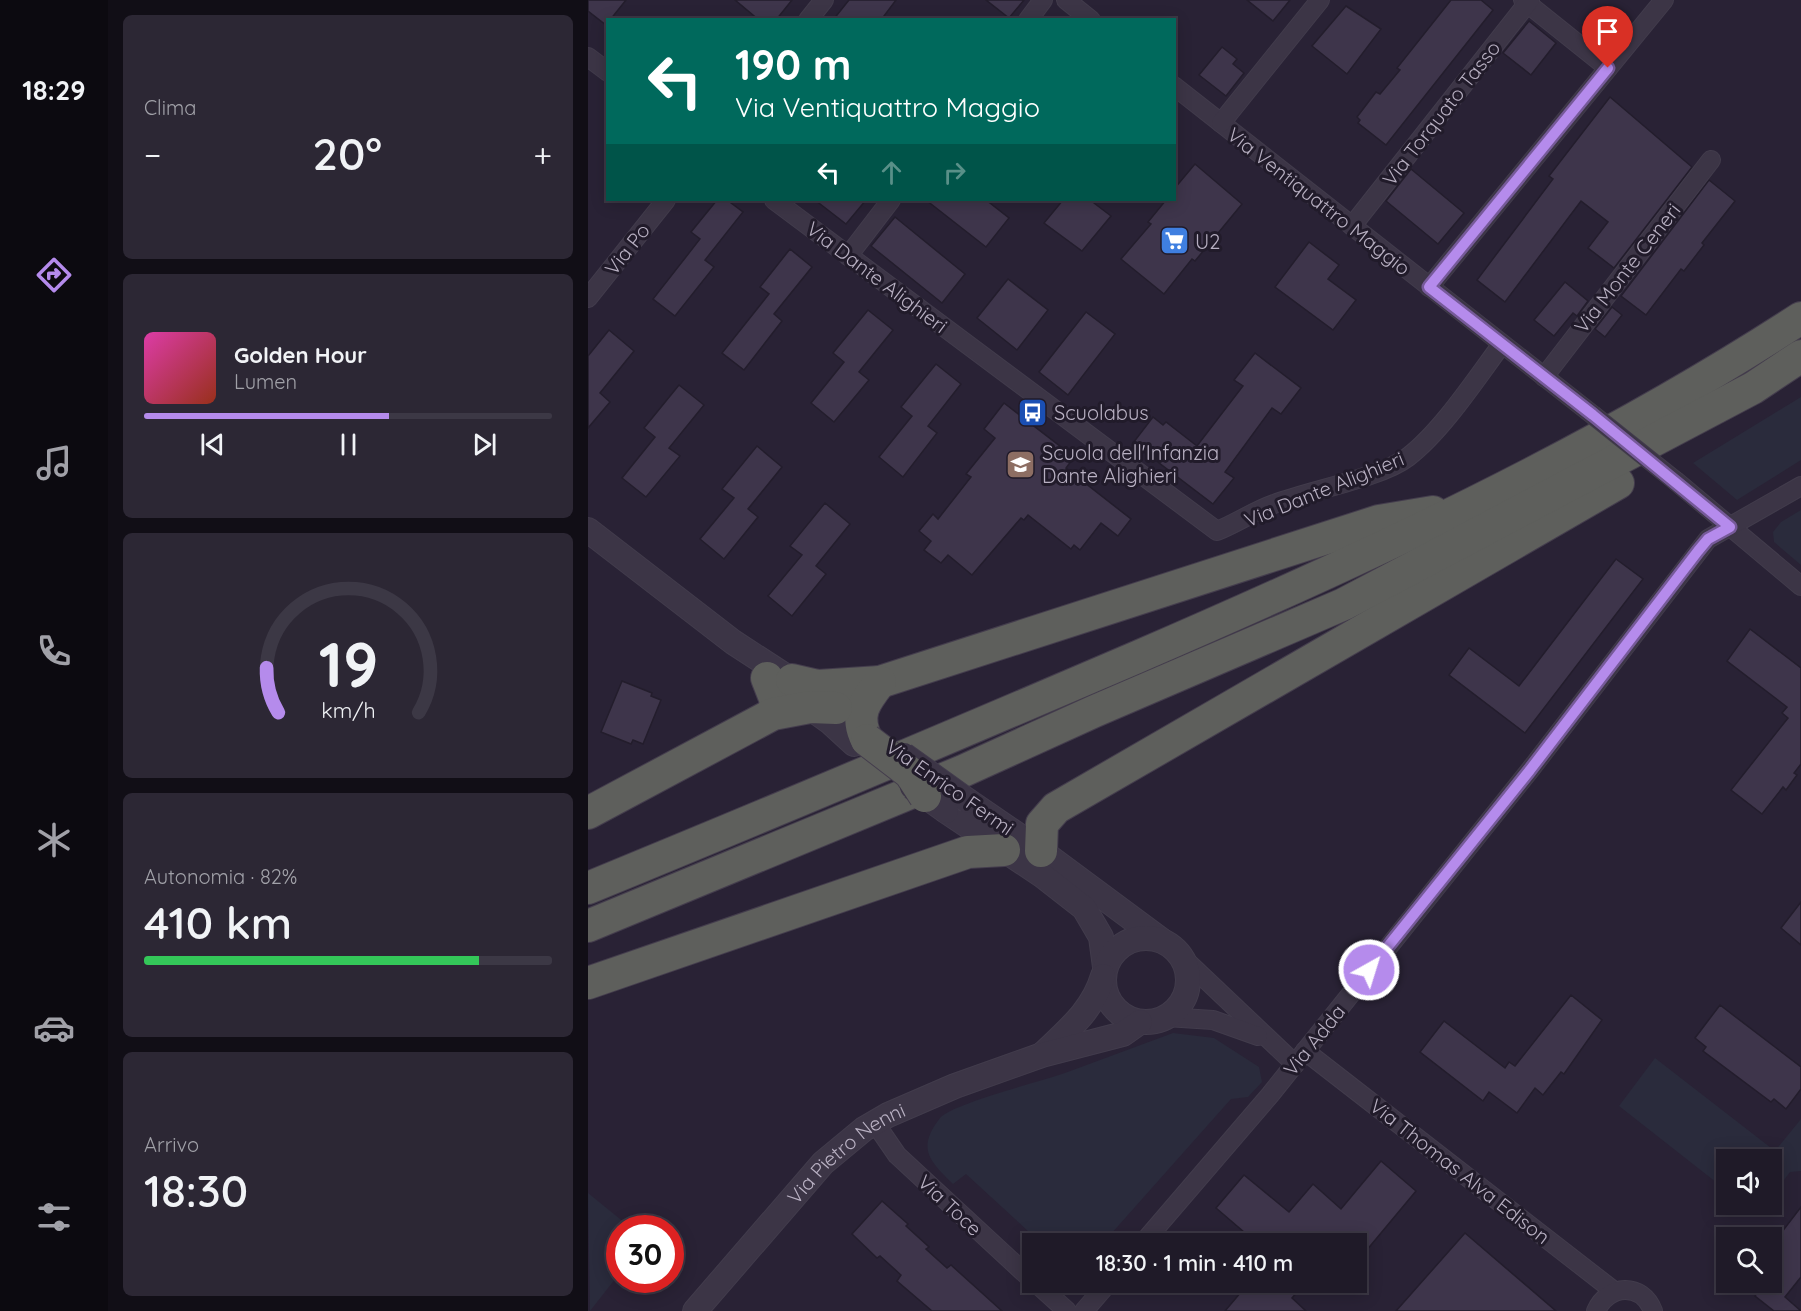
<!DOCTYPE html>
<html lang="it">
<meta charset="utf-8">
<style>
:root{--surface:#1f1a28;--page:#2c2734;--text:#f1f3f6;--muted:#a1a1a8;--line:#3c3845;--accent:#b58bec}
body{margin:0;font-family:Quicksand,sans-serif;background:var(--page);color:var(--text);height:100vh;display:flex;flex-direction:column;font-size:22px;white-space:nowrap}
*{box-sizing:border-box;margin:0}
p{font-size:20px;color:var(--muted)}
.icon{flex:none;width:33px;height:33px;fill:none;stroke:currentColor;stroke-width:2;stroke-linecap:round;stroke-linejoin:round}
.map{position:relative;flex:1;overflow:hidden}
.details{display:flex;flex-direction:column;gap:15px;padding:15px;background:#110e16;width:480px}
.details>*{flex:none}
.banner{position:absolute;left:18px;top:18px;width:570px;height:183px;border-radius:0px;box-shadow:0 3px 15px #0003,0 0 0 2px var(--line);background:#00695c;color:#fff;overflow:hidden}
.buttons{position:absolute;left:1128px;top:1149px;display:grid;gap:12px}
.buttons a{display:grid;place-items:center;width:66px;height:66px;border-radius:0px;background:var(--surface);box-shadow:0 3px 15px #0003,0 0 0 2px var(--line);font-size:30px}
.speed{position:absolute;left:18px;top:1215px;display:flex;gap:12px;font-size:30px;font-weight:700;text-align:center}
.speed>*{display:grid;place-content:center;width:78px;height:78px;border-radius:50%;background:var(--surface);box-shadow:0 3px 15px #0003,0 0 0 2px var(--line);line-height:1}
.speed .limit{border:9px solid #d22;background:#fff;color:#111}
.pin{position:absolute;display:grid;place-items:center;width:51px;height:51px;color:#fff;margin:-62px -26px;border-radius:50% 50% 50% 0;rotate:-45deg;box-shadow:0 0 6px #0007}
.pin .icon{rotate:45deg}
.me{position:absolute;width:66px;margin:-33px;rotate:39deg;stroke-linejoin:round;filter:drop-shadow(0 0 4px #0008)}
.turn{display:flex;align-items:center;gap:21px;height:126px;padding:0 30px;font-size:27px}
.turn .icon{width:78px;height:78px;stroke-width:2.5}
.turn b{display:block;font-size:42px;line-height:51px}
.lanes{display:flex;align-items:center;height:57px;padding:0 30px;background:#0003;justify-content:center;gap:30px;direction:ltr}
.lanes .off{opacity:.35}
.big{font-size:45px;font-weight:600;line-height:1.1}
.details .tile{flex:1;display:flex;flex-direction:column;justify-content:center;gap:9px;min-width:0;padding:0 21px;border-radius:9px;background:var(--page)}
.details .dial{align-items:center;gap:0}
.dial svg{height:156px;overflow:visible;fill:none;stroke:var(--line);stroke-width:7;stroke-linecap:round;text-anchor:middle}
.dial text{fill:var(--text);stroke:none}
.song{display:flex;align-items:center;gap:18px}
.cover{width:72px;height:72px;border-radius:9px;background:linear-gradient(135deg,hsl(320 70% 55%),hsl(10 70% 35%))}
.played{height:6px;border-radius:3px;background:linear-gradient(90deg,var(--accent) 60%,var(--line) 60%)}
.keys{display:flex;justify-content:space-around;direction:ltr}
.heat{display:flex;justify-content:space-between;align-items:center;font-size:33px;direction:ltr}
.charge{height:9px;border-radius:4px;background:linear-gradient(90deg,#34c759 82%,var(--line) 0)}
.trip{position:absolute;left:434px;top:1233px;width:345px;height:60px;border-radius:0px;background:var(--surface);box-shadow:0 3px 15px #0003,0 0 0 2px var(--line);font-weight:600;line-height:60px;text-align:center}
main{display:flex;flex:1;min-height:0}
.tab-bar{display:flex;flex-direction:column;width:108px;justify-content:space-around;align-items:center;background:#0c0a10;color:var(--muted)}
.tab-bar .icon{width:42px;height:42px}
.tab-bar .selected{color:var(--accent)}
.tab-bar b{font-size:27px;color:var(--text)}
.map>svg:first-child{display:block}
.green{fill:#2a2b3c}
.building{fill:#3e354b;stroke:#231d2c;stroke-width:1.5}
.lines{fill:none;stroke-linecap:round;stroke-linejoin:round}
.minor-casing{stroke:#423c4c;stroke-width:20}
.tertiary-casing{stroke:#423c4c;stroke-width:26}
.trunk-casing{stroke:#443d4d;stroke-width:34}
.minor{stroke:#3c3546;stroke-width:18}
.tertiary{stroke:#3c3546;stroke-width:24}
.trunk{stroke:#5e5f5c;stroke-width:32}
.minor-bridge-casing{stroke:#423c4c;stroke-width:20;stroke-linecap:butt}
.tertiary-bridge-casing{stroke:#423c4c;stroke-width:26;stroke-linecap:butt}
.trunk-bridge-casing{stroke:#443d4d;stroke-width:34;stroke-linecap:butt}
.minor-bridge{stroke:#3c3546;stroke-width:18}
.tertiary-bridge{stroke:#3c3546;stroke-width:24}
.trunk-bridge{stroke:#5e5f5c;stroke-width:32}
.route-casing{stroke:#765a99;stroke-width:15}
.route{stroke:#b58bec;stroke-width:10}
.labels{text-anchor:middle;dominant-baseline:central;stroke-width:6;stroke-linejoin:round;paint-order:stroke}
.street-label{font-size:20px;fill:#b8b0c2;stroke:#211b2a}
.poi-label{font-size:20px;fill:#b8b0c2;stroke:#211b2a;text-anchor:start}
</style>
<main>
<nav class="tab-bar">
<b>18:29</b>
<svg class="icon selected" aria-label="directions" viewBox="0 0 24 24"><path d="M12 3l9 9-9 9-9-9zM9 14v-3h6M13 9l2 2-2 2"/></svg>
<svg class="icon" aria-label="music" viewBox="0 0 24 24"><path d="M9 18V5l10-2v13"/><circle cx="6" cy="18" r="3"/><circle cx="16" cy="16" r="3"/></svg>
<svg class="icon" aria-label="phone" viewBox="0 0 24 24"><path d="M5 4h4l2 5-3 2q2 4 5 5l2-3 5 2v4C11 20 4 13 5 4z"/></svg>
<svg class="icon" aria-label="climate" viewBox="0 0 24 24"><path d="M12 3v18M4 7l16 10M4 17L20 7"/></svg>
<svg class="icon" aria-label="car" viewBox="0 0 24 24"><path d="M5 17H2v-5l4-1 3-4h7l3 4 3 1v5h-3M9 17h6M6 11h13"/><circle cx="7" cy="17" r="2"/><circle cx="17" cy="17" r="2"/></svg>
<svg class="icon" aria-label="filters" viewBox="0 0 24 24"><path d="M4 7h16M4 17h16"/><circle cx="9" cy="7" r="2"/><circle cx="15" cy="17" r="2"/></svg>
</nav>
<section class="details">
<div class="tile"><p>Clima</p>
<div class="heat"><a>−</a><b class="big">20°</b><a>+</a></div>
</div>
<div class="tile">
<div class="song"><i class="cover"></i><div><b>Golden Hour</b><p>Lumen</p></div></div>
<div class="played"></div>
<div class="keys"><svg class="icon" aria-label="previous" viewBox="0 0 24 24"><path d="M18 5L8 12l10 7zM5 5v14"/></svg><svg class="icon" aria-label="pause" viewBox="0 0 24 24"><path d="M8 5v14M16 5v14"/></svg><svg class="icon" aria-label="next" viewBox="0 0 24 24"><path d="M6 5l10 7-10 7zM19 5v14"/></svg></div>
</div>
<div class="tile dial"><svg viewBox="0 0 100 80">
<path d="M14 69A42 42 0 1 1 86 69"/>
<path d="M14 69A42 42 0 0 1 8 46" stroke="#b58bec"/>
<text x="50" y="56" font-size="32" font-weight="700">19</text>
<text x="50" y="72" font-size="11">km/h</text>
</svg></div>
<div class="tile"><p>Autonomia · 82%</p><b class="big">410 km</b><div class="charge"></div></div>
<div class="tile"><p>Arrivo</p><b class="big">18:30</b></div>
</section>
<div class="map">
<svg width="1213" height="1311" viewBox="0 0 1213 1311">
<rect width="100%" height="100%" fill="#292235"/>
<g class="green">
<path d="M 1213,397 L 1213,460 L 1149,500 L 1105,463 Z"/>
<path d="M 1213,510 L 1213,565 L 1186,542 L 1185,532 L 1193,522 Z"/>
<path d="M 585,1033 L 626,1038 L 671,1067 L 674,1082 L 660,1097 L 643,1099 L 515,1243 L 453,1243 L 378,1174 L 365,1184 C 342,1161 328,1149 352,1118 C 363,1104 454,1081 477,1073 C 513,1060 549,1046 585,1033 Z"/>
<path d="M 1067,1058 L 1187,1151 L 1213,1119 L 1213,1171 L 1202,1172 L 1184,1196 L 1184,1160 L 1138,1160 L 1138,1190 L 1031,1106 Z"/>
<path d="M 0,1193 L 43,1228 L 32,1228 L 31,1274 L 2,1311 Z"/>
</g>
<g class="building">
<path d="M 0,0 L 38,0 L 22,20 L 20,20 L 18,25 L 0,11 Z"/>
<path d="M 147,0 L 204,0 L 188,20 L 171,20 Z"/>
<path d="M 261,0 L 308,0 L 293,20 L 245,20 Z"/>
<path d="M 398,0 L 436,0 L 421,18 Z"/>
<path d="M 659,0 L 702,0 L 685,21 Z"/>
<path d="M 863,0 L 893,0 L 905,10 L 798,145 L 770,123 L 772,120 L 769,117 L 788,92 L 792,94 L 812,70 L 809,68 Z"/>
<path d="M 758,6 L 793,29 L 759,74 L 724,46 Z"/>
<path d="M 941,21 L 968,43 L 943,75 L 915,53 Z"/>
<path d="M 634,47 L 649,59 L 645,64 L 656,73 L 638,96 L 611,75 Z"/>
<path d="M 1022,97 L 1104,167 L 1026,268 L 1000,248 L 1020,222 L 993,201 L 917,302 L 889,280 L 965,179 L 961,176 Z"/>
<path d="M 607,164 L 654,204 L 607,261 L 604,259 L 576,294 L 533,259 L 563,224 L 560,222 L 578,200 L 586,200 L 586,189 Z"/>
<path d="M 823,169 L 876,213 L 850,244 L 798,201 Z"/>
<path d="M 1121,180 L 1147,201 L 1114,243 L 1116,245 L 1096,271 L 1093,269 L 1058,315 L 1033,296 Z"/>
<path d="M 129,200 L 139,200 L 155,212 L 117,260 L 126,267 L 87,316 L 65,299 L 112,239 L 103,232 Z"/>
<path d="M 227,200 L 278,200 L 258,224 Z"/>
<path d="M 338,200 L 398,200 L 421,218 L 398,247 Z"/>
<path d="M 475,200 L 502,200 L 523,216 L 494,251 L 456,223 Z"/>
<path d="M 307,217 L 377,274 L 354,303 L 283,246 Z"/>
<path d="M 721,242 L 751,265 L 740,279 L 768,300 L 745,330 L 687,287 Z"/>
<path d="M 202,249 L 224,267 L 186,314 L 194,321 L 156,370 L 134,353 L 181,294 L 172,287 Z"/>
<path d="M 420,279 L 460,310 L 429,350 L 389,318 Z"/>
<path d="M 977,282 L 1000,301 L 989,316 L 985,313 L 966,336 L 946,320 Z"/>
<path d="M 1024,307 L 1034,315 L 1017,337 L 1007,329 Z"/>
<path d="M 280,310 L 305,330 L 271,372 L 281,380 L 246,422 L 223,403 L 256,362 L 245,353 Z"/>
<path d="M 498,312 L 527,334 L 480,395 L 451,372 Z"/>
<path d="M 21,330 L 46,351 L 12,393 L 22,402 L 0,428 L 0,356 Z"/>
<path d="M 667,353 L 713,388 L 693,414 L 684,408 L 637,472 L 646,478 L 625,504 L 545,443 L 565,417 L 575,425 L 578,422 L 609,446 L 655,386 L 646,380 Z"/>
<path d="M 348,364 L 373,384 L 340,426 L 349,433 L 315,477 L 291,457 L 324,416 L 313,407 Z"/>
<path d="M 91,385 L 116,405 L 81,448 L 92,456 L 58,497 L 34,478 L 67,437 L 56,428 Z"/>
<path d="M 416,403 L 486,457 L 478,468 L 543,519 L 530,536 L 513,523 L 492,550 L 486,545 L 483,549 L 440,515 L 436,520 L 433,518 L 384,575 L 360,555 L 353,563 L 336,550 L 343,541 L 331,531 L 345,514 L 350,519 L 383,477 L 378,474 L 407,438 L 396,429 Z"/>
<path d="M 169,446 L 194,467 L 160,509 L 170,517 L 136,559 L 112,539 L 146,498 L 134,489 Z"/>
<path d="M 237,503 L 262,524 L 228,566 L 238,574 L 204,616 L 180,596 L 214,555 L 202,546 Z"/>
<path d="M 1028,559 L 1055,579 L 937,733 L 861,675 L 881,648 L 931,686 Z"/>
<path d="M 1162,629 L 1213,668 L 1213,764 L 1206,773 L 1209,775 L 1198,790 L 1195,787 L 1174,814 L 1143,790 L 1200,718 L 1194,713 L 1199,707 L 1139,661 Z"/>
<path d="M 34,681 L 64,693 L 63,696 L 73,700 L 55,744 L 45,740 L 43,744 L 13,732 Z"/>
<path d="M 1213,902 L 1213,945 L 1193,928 Z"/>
<path d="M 983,995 L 1014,1020 L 976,1074 L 973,1072 L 955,1095 L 947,1088 L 929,1113 L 901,1092 L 895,1101 L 832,1052 L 856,1021 L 917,1068 L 921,1062 L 927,1066 Z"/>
<path d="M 1132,1005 L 1213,1067 L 1213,1089 L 1198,1109 L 1186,1099 L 1183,1102 L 1115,1051 L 1118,1047 L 1107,1038 Z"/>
<path d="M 793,1161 L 828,1191 L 768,1263 L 768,1244 L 670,1244 L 628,1208 L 656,1175 L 701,1212 L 725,1184 L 753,1209 Z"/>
<path d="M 294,1201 L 320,1224 L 318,1226 L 341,1247 L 338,1249 L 359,1268 L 363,1265 L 414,1311 L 344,1311 L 309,1281 L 313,1275 L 292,1256 L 289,1258 L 264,1234 Z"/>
<path d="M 1213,1207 L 1213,1277 L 1197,1297 L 1213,1311 L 1186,1311 L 1167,1296 L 1177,1282 L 1184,1282 L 1184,1245 Z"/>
<path d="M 877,1233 L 968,1311 L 808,1311 Z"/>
<path d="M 675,1282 L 718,1282 L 704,1298 L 718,1311 L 637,1311 L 659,1285 L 667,1292 Z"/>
</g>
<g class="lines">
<defs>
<g id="minor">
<path d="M 478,0 L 503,20"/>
<path d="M 935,0 L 1020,68"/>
<path d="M 220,20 L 236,0"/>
<path d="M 440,20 L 455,0"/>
<path d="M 0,57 L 20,72"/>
<path d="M 586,86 L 1005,415"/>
<path d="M 633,123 L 732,0"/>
<path d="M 186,200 L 629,531 C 649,523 666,511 686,504 C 722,490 793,478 820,457 C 854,431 888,379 914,344"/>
<path d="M 764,226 L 942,0"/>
<path d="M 260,256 L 303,200"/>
<path d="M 841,287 L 1076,0"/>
<path d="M 0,298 L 78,200"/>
<path d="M 956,377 L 1123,160"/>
<path d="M 1089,482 L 1213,586"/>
<path d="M 593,956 L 707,1064"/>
<path d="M 578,1017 L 625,1020 L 670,1036"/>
<path d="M 717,1051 L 1026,1291"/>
<path d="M 287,1123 L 309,1155 L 444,1280"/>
<path d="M 554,1244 L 682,1095 L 942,770 L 1120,539 L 1213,486"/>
<path d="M 447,1282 L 479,1311"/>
<path d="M 496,1311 L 521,1282"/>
<path d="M 1008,1311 C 1020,1284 1054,1282 1065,1311"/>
</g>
<g id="tertiary">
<path d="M 0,530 L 145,642 L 205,681"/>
<path d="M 217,704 L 242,722 L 266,744"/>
<path d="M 380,801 L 453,851 L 573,940"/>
<path d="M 358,811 L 455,876 L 496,908 L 513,937 L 517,967"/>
<circle cx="558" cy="980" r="42"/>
<path d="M 456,1053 C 481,1029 505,1010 515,976"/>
<path id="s1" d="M 107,1311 L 235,1163 L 276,1129 L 300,1115 L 367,1086 L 454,1055 L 535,1034 L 552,1022"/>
</g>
<g id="trunk">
<path d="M 179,678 L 188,701 L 185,714"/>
<path d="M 204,680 L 230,686 L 292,682 L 791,521 L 845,512"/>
<path d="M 279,740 C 266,715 277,701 292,682"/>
<path d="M 0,813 L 185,714 L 222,707 L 248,708"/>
<path d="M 453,851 L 454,824 L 468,808 L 1030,483"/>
<path d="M 0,888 C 183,813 365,736 547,658 C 776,559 1004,454 1213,318"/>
<path d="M 0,926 L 375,771 L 507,711 L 756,604 L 1165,388 L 1213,356"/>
<path d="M 0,983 L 380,852 L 416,850"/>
</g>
</defs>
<use href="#minor" class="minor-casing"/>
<use href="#tertiary" class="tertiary-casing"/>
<use href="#trunk" class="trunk-casing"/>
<use href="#minor" class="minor"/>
<use href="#tertiary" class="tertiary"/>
<use href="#trunk" class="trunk"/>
<defs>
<path id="minor-bridge" d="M 1005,415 L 1089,482"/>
<g id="tertiary-bridge">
<path d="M 316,755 L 380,801"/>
<path d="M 324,787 L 358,811"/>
</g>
<path id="trunk-bridge" d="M 279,740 L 322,773 L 337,796"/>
</defs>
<use href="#minor-bridge" class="minor-bridge-casing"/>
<use href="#tertiary-bridge" class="tertiary-bridge-casing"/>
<use href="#trunk-bridge" class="trunk-bridge-casing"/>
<use href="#minor-bridge" class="minor-bridge"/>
<use href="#tertiary-bridge" class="tertiary-bridge"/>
<use href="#trunk-bridge" class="trunk-bridge"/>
</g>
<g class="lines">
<defs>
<path id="route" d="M 781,970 L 942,770 L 1110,551 L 1120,539 L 1142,527 L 1005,415 L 841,287 L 1020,68"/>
</defs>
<use href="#route" class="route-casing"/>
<use href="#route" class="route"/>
</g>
<defs>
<symbol id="supermarket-square" viewBox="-11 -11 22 22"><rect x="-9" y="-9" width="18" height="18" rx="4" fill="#3f7fe0" stroke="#211b2a"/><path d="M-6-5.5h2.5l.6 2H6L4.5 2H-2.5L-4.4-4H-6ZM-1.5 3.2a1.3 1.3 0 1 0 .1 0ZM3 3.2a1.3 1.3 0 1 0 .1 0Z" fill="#fff"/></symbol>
<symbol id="bus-square" viewBox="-11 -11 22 22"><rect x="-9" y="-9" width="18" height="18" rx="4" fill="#1a4fb4" stroke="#211b2a"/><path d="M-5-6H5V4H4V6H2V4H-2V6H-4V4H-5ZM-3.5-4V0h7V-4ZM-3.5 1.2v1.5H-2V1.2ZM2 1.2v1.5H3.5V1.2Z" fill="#fff"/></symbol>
<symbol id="school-square" viewBox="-11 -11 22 22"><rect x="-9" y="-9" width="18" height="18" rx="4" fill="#8d6e63" stroke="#211b2a"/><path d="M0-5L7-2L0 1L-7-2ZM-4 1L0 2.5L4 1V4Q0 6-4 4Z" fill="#fff"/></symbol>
</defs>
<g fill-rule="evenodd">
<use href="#supermarket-square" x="570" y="224" width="33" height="33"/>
<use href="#bus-square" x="428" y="396" width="33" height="33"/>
<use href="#school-square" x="416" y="448" width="33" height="33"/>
</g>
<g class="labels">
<g class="street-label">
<text transform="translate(853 113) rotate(-52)">Via Torquato Tasso</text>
<text transform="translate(731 201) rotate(38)">Via Ventiquattro Maggio</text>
<text transform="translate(39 249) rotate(-52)">Via Po</text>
<text transform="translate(1039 268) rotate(-52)">Via Monte Ceneri</text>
<text transform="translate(289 277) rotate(37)">Via Dante Alighieri</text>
<text transform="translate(736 489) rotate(-22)">Via Dante Alighieri</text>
<text transform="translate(362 787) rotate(35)">Via Enrico Fermi</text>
<text transform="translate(726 1040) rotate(-51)">Via Adda</text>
<text stroke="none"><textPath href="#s1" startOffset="220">Via Pietro Nenni</textPath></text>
<text transform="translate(872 1171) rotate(38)">Via Thomas Alva Edison</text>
<text transform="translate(362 1205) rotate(43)">Via Toce</text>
</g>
<g class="poi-label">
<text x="607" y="241">U2</text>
<text x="466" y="412">Scuolabus</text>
<text x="454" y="452">Scuola dell'Infanzia<tspan x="454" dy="23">Dante Alighieri</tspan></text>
</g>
</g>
</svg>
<div class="buttons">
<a><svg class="icon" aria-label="sound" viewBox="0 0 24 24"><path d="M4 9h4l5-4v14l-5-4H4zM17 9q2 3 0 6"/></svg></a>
<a><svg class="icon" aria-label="search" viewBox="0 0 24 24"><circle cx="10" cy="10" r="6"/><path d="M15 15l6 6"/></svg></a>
</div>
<div class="speed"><div class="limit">30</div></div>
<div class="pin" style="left:1020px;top:68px;background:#d93025"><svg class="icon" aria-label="arrive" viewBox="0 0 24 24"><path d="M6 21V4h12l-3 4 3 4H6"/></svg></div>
<svg class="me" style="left:781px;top:970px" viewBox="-20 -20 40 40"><circle r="17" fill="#b58bec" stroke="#fff" stroke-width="3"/><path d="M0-11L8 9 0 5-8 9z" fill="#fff"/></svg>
<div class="trip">18:30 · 1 min · 410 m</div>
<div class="banner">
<div class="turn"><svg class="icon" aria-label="left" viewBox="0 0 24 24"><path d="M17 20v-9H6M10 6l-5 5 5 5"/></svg><div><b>190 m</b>Via Ventiquattro Maggio</div></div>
<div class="lanes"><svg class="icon" aria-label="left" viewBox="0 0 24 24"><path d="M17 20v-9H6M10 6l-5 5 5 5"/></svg><svg class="icon off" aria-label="ahead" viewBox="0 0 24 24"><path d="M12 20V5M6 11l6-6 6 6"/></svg><svg class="icon off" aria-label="right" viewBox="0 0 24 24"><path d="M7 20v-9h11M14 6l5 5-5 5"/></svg></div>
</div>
</div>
</main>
